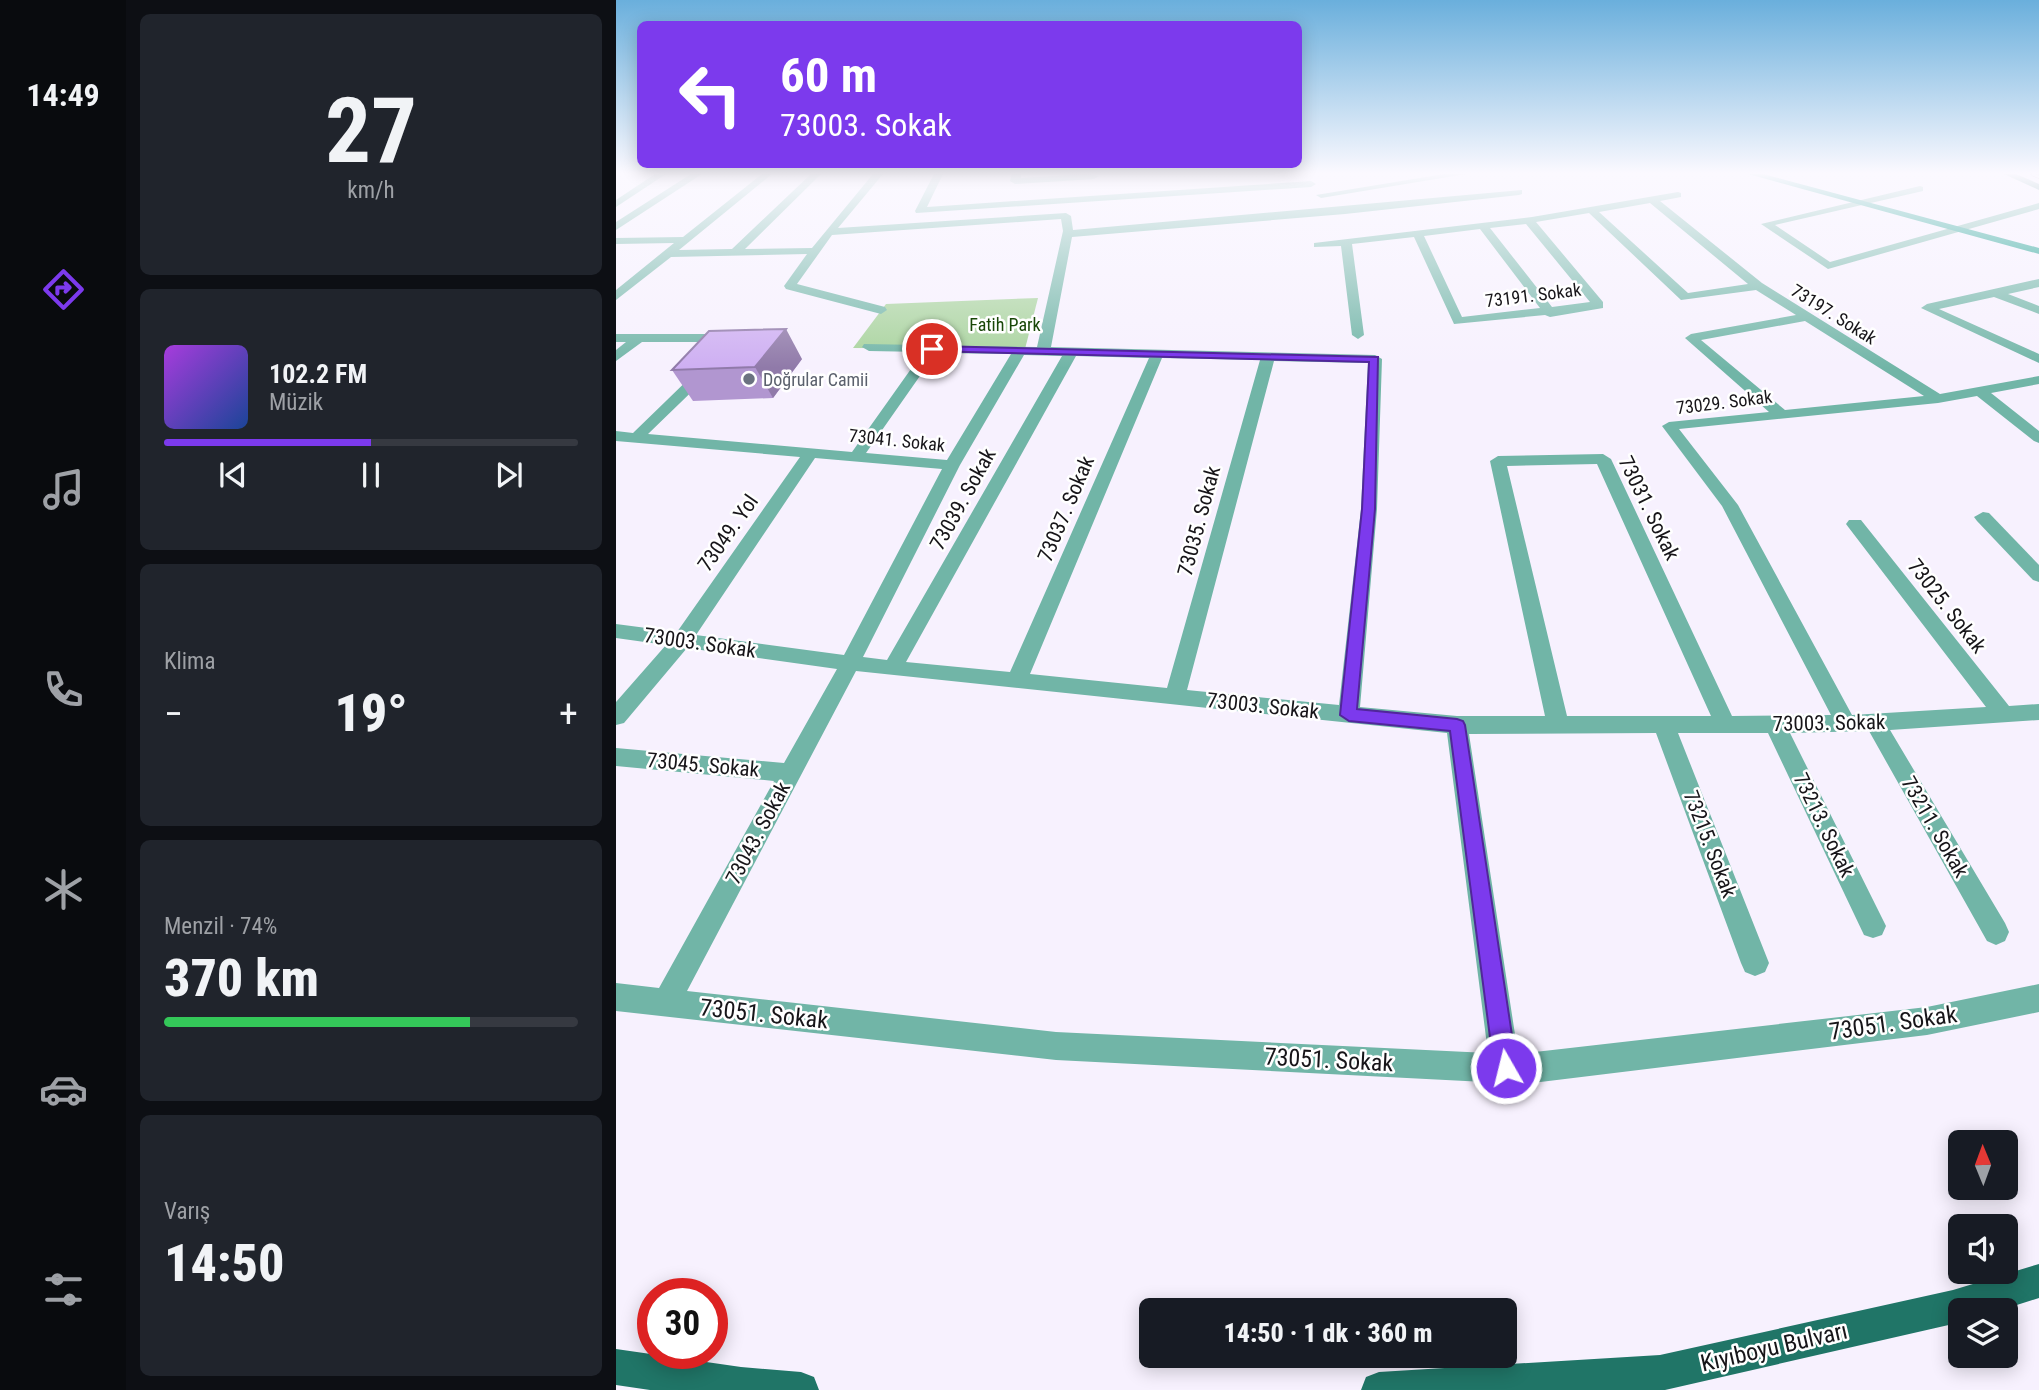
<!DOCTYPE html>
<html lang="tr">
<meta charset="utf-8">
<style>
:root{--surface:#171b24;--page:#20242c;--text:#f1f3f6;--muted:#9ea1a6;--line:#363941;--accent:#7c3aed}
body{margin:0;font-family:"Roboto Condensed",sans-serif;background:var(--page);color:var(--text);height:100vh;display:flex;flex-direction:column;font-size:26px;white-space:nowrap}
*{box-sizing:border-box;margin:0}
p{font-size:23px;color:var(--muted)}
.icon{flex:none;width:38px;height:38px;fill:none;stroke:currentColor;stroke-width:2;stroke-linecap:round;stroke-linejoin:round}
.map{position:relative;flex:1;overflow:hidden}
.details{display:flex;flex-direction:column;gap:14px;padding:14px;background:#0d0f14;width:490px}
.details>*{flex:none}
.banner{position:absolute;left:21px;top:21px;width:665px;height:147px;border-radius:10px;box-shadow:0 4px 18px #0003;background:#7c3aed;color:#fff;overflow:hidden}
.needle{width:46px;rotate:359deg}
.tools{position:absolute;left:1332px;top:1130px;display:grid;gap:14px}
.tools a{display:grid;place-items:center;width:70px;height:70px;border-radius:10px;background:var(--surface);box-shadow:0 4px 18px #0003;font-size:35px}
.speed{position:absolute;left:21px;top:1278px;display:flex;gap:14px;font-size:35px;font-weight:700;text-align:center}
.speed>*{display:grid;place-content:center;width:91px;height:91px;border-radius:50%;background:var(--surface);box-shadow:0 4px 18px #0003;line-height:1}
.speed .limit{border:10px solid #d22;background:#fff;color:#111}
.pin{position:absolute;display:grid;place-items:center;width:60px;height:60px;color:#fff;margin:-30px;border:4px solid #fff;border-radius:50%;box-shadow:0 2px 7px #0007}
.me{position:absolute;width:77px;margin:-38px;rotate:352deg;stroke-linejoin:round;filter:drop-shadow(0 0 5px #0008)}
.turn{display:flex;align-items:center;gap:24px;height:147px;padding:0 28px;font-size:32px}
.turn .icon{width:91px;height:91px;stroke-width:2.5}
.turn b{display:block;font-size:49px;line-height:60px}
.big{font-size:52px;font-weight:800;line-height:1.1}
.details .widget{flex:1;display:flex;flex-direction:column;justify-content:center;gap:10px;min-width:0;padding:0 24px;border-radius:10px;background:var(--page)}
.details .dial{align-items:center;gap:0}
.dial b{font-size:91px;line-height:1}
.song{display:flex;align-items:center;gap:21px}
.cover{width:84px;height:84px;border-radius:10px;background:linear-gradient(135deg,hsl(280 70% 55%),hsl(220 70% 35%))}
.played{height:7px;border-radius:4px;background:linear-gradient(90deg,var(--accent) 50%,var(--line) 50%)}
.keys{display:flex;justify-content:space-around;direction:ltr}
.heat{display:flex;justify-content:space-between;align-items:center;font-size:38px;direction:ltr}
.charge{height:10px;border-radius:5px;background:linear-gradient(90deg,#34c759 74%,var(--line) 0)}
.trip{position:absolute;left:523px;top:1298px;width:378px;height:70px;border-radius:10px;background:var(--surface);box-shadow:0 4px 18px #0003;font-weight:800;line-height:70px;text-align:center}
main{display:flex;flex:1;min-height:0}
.dock{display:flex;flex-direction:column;width:126px;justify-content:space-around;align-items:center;background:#090b0e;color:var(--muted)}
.dock .icon{width:49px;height:49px}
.dock .on{color:var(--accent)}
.dock b{font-size:32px;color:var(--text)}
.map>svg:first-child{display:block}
.green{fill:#a8d39d}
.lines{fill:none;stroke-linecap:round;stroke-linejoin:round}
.street{fill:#71b5a7;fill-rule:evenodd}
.secondary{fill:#039583;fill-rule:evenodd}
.primary{fill:#207567;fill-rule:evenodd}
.rail-casing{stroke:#524f55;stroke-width:3.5}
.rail{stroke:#fff;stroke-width:2.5;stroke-dasharray:8;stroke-linecap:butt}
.wall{fill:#b196d0}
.shaded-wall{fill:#907aa9}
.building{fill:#ceaff2;stroke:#907aa9;stroke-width:2}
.route{fill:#7c3aed;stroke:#51269a;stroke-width:2}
.worship-dot{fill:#6b7280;stroke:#fff;stroke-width:2.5}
.labels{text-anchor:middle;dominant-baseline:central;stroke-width:5;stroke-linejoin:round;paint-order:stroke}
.far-street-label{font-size:18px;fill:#171519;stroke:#fff}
.far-park-label{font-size:18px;fill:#194708;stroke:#fff}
.far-worship-label{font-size:18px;fill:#5b616d;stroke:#fff;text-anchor:start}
.street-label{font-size:21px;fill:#171519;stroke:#fff}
.near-street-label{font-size:24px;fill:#171519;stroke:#fff}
</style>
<main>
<nav class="dock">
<b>14:49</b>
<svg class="icon on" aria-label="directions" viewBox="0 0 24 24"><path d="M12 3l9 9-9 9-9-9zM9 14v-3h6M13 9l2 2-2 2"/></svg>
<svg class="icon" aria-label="music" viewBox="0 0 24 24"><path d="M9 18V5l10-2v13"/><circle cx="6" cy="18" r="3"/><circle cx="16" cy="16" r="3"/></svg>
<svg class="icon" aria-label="phone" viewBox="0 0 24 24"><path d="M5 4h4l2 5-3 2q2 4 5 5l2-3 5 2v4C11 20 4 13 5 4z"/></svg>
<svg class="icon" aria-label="climate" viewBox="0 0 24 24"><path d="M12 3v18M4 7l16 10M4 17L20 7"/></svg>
<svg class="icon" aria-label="car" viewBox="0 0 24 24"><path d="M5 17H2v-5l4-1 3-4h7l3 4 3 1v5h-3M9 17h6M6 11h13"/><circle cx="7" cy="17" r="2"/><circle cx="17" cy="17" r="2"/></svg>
<svg class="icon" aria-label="filters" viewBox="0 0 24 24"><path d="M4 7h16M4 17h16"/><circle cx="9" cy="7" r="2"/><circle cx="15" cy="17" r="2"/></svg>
</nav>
<section class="details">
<div class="widget dial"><b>27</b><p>km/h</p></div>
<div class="widget">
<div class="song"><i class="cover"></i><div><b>102.2 FM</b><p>Müzik</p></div></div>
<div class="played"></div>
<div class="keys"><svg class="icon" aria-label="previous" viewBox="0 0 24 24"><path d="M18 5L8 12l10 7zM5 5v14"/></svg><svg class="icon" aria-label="pause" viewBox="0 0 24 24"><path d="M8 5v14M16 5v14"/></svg><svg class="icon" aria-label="next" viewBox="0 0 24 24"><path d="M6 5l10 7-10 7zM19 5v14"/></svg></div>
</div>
<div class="widget"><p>Klima</p>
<div class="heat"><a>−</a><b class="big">19°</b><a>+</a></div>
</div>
<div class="widget"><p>Menzil · 74%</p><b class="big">370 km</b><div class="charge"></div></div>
<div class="widget"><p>Varış</p><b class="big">14:50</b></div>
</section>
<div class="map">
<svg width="1423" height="1390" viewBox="0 0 1423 1390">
<rect width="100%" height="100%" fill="#f7f1fe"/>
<path class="green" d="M 422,298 L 409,349 L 237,348 L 270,304 Z"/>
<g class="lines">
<g class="street">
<path d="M 39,174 L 50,174 L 0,207 L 0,200 Z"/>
<path d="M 75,174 L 86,174 L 0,230 L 0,222 Z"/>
<path d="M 146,174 L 156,174 L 63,250 L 116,249 L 195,174 L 205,174 L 129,249 L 196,248 L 257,174 L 267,174 L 222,228 L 450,213 L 455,216 L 457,230 L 906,190 L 906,194 L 903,195 L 729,214 L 456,237 L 435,347 L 759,355 L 766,359 L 761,509 L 744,707 L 841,716 L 929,716 L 874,461 L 882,456 L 987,454 L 995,459 L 1116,716 L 1215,715 L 1106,506 L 1046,426 L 1053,422 L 1153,412 L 1069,338 L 1075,334 L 1180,315 L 1140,290 L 1065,300 L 973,213 L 920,222 L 987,302 L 987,308 L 934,317 L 929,315 L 838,324 L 798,237 L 736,244 L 748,335 L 742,339 L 736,335 L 725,246 L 698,247 L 698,243 L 916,217 L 1062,192 L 1065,193 L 1065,197 L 1044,201 L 1146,283 L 1324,394 L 1423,376 L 1423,384 L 1375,393 L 1423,431 L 1423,443 L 1418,441 L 1361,396 L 1322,403 L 1063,429 L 1122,505 L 1236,715 L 1370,707 L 1233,528 L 1230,524 L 1233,520 L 1245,520 L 1393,706 L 1423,704 L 1423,720 L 1274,730 L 1389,923 L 1393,932 L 1389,941 L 1380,945 L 1371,941 L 1253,731 L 1174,733 L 1270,926 L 1266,935 L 1257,938 L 1248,935 L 1152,733 L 1062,733 L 1153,963 L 1149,972 L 1139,976 L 1129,972 L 1125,963 L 1040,733 L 853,734 L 902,1054 L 1311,1007 L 1423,984 L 1423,1012 L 1311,1035 L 908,1084 L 440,1060 L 0,1011 L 0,983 L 43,988 L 158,781 L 0,766 L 0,748 L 168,763 L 221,669 L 71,648 L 8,723 L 0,725 L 0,702 L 50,645 L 0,638 L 0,624 L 61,632 L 184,457 L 0,441 L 0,431 L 17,433 L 85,367 L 95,367 L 95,373 L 32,434 L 236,452 L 307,352 L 253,351 L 246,347 L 248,344 L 421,347 L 447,231 L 445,219 L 216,235 L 181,284 L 269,307 L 271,310 L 265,314 L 170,289 L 168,286 L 191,254 L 55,257 L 0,300 L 0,290 L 58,243 L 0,244 L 0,238 L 67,237 ZM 1034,203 L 1132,284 L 1072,293 L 983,212 ZM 910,224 L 974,302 L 936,307 L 874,228 ZM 864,229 L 924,308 L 846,317 L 808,236 ZM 1189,321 L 1308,396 L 1169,410 L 1085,340 ZM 320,353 L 395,354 L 331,460 L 250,453 ZM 408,355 L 446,356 L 271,660 L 247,657 L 344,465 ZM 460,356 L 533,358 L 394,672 L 290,662 ZM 546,358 L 644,360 L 551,688 L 414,674 ZM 658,361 L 752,363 L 745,509 L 723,705 L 571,690 ZM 199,458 L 326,469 L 228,655 L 80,635 ZM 981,464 L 1095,716 L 951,716 L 891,466 ZM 240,671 L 831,733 L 872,1053 L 440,1032 L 71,991 Z"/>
<path d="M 318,174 L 327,174 L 311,207 L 695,181 L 700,184 L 695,187 L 300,213 L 299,211 Z"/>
<path d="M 396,174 L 405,174 L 405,178 L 469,174 L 483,176 L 478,179 L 399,184 L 394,181 Z"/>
<path d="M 828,174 L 850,174 L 705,198 L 700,195 Z"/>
<path d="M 1304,186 L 1307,187 L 1307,191 L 1159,225 L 1214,262 L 1423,203 L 1423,209 L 1212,269 L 1145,224 Z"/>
<path d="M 1423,279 L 1423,287 L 1392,294 L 1423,306 L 1423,314 L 1378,297 L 1323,309 L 1423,354 L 1423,363 L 1305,308 L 1311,304 Z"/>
<path d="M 0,334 L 113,334 L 119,338 L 113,342 L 26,342 L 0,361 L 0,350 L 10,342 L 0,342 Z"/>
<path d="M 1367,512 L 1373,513 L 1423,565 L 1423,582 L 1417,580 L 1361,521 L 1358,517 Z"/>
</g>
<path class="secondary" d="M 1132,174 L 1147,174 L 1423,248 L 1423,254 Z"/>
<g class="primary">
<path d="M 1388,174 L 1400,174 L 1423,184 L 1423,190 Z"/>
<path d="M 1423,1264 L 1423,1298 L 1382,1311 L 1344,1311 L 1344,1322 L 1337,1324 L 1049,1390 L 745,1390 L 750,1377 L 763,1372 L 1044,1355 L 1337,1290 Z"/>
<path d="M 0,1349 L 125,1367 L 185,1372 L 198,1377 L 203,1390 L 34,1390 L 0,1385 Z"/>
</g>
<defs>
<path id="rail" d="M 1416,174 L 1423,177"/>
</defs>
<use href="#rail" class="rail-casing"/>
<use href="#rail" class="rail"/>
</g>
<path class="wall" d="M 186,359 L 157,398 L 77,401 L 56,370 Z"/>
<path class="shaded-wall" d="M 170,329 L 186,359 L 157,398 L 139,367 Z"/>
<path class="building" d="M 170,329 L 139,367 L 56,370 L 93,331 Z"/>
<linearGradient id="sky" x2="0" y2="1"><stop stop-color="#6aafdc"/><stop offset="0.47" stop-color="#fbf9ff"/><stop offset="1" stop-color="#fbf9ff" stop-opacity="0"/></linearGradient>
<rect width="1423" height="368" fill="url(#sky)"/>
<path class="route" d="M 316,346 L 762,357 L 759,509 L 741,709 L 841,719 L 847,721 L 849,725 L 901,1068 L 897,1076 L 890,1079 L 882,1076 L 878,1068 L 834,731 L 733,721 L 724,715 L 746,509 L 753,362 L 312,351 L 312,347 Z"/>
<circle class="worship-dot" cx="133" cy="379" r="7"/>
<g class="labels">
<g class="far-street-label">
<text transform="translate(917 295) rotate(-7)">73191. Sokak</text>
<text transform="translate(1218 314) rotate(32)">73197. Sokak</text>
<text transform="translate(1108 402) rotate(-7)">73029. Sokak</text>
<text transform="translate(281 440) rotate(6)">73041. Sokak</text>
</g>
<g class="far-park-label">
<text x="389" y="324">Fatih Park</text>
</g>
<g class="far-worship-label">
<text x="147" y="379">Doğrular Camii</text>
</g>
<g class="street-label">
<text transform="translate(347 499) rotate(-61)">73039. Sokak</text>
<text transform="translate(1033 508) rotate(64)">73031. Sokak</text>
<text transform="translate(450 509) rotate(-67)">73037. Sokak</text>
<text transform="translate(583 521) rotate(-75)">73035. Sokak</text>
<text transform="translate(112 533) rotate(-55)">73049. Yol</text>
<text transform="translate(1331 606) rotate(52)">73025. Sokak</text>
<text transform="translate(84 643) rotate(8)">73003. Sokak</text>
<text transform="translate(647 706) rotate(6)">73003. Sokak</text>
<text transform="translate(1213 723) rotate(-1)">73003. Sokak</text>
<text transform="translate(87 765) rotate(5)">73045. Sokak</text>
<text transform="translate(1208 825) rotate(64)">73213. Sokak</text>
<text transform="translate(1319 827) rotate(60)">73211. Sokak</text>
<text transform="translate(142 833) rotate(-62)">73043. Sokak</text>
<text transform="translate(1094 844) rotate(69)">73215. Sokak</text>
</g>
<g class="near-street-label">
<text transform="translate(148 1014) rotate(6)">73051. Sokak</text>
<text transform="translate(1277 1023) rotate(-8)">73051. Sokak</text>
<text transform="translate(713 1060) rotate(3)">73051. Sokak</text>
<text transform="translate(1158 1347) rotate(-13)">Kıyıboyu Bulvarı</text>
</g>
</g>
</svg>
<div class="tools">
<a><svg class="needle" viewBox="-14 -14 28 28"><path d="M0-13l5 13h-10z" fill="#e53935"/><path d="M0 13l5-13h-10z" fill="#9ea1a6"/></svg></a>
<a><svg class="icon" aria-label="sound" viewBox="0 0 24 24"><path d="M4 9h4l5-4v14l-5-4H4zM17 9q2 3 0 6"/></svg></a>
<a><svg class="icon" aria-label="layers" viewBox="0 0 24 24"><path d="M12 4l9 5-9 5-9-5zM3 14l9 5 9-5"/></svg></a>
</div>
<div class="speed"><div class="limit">30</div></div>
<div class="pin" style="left:316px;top:349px;background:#d93025"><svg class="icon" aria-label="arrive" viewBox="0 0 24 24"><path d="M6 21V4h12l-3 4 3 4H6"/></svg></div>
<svg class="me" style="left:890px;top:1068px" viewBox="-20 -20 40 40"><circle r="17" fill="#7c3aed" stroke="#fff" stroke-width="3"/><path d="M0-11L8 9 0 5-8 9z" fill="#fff"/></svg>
<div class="trip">14:50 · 1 dk · 360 m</div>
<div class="banner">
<div class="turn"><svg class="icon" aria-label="left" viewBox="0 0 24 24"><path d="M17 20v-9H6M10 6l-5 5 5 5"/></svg><div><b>60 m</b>73003. Sokak</div></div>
</div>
</div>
</main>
